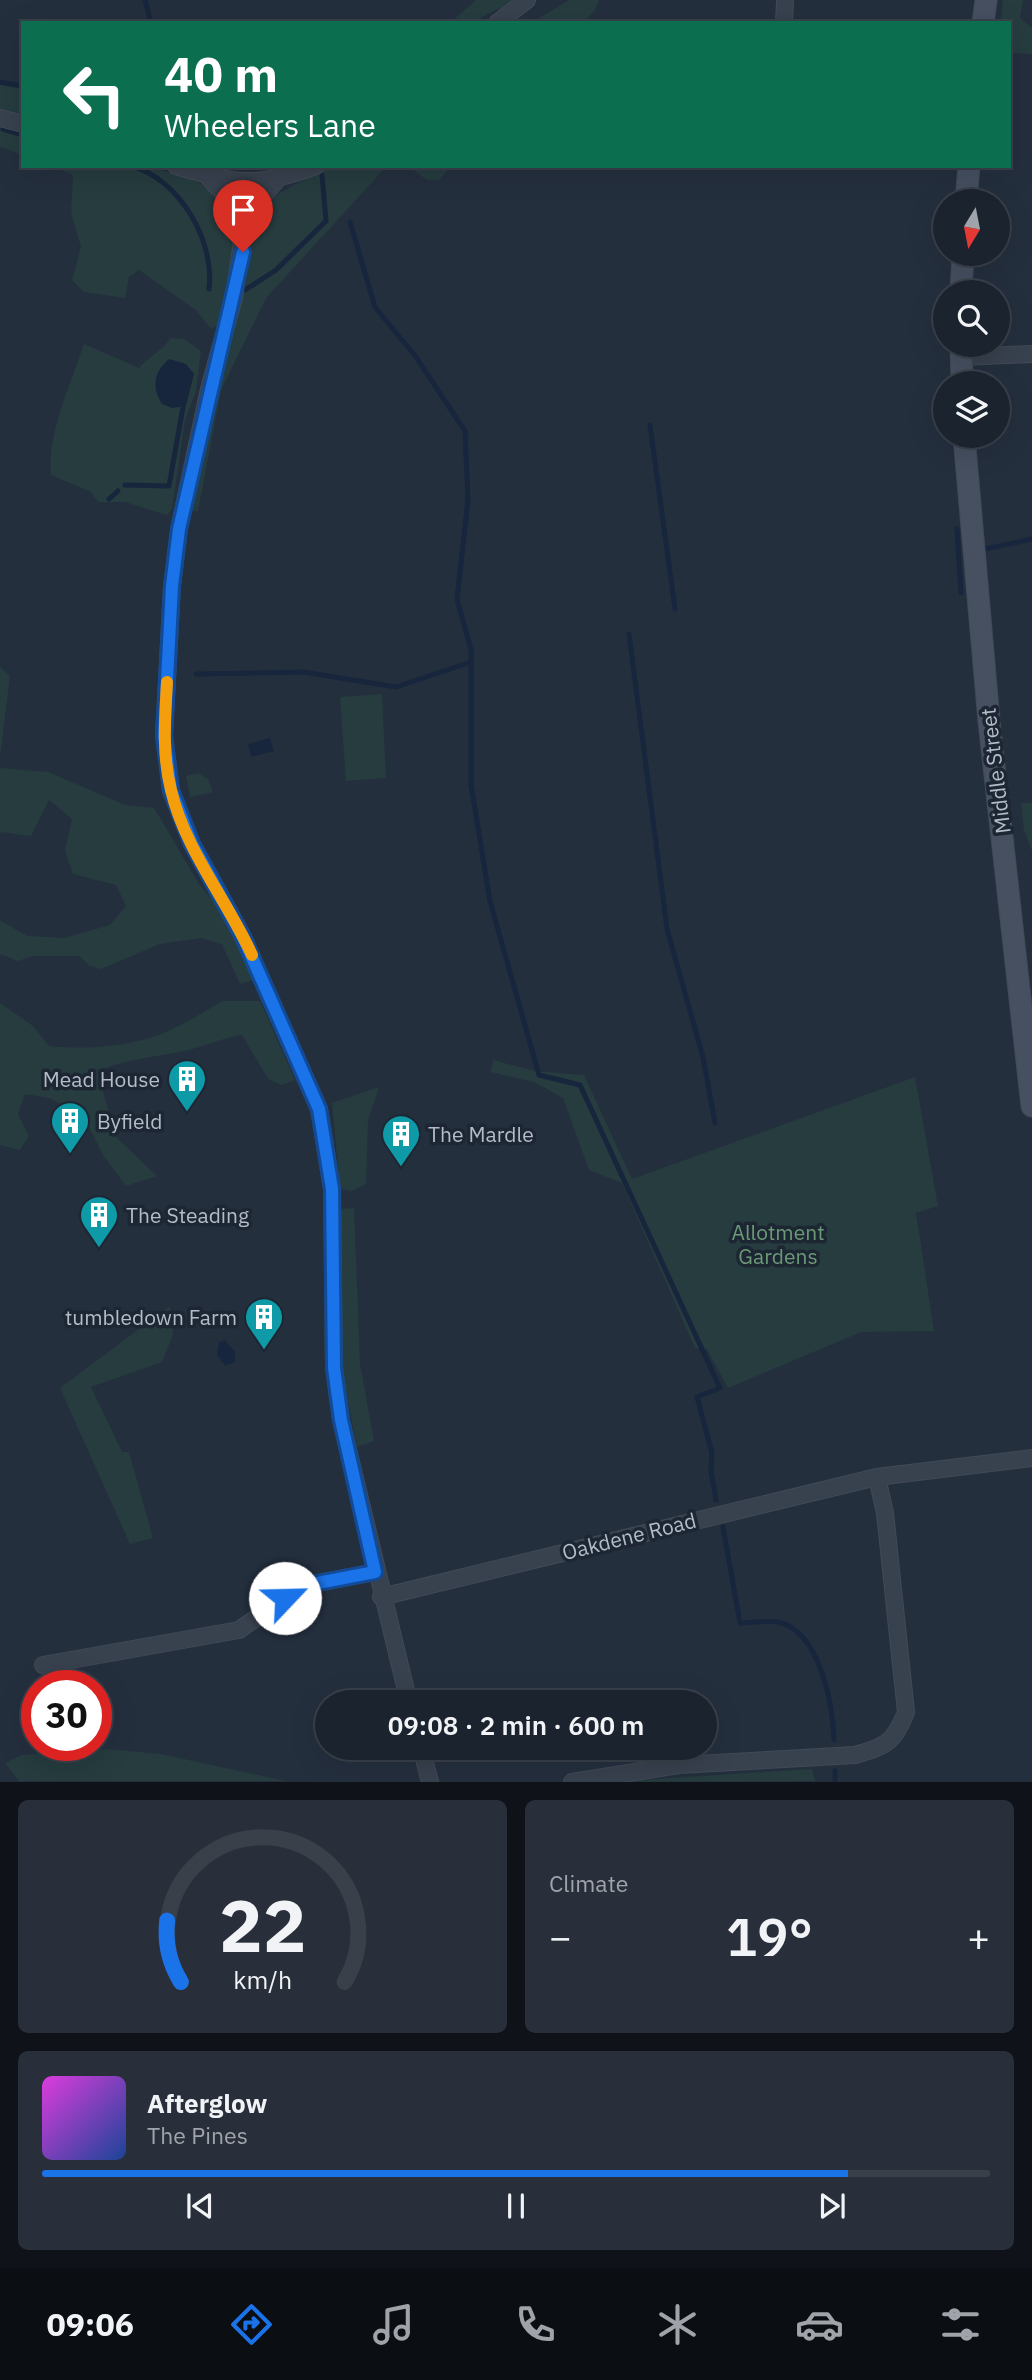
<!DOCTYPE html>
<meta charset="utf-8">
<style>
:root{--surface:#1b232e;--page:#282f3a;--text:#f1f3f6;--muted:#a0a4aa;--line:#39404a;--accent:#1a73e8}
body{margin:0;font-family:"IBM Plex Sans",sans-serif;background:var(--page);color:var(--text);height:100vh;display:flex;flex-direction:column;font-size:26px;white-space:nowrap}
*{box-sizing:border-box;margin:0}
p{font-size:23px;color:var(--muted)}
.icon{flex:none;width:38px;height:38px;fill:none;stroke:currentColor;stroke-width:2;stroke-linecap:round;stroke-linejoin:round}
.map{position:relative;height:1782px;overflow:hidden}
.sheet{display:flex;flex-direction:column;gap:18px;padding:18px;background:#0f1319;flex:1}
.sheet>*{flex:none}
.top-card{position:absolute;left:21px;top:21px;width:990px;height:147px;border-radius:0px;box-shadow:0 7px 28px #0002,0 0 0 2px var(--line);background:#0b6e4f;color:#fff;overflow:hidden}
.needle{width:46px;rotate:190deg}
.fabs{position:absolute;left:933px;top:189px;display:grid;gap:14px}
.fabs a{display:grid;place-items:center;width:77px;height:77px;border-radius:50%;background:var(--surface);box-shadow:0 7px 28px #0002,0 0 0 2px var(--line);font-size:35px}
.speed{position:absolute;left:21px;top:1670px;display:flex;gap:14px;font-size:35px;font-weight:700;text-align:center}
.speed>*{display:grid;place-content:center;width:91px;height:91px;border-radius:50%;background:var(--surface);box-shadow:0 7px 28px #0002,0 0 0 2px var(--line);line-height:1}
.speed .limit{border:10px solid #d22;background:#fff;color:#111}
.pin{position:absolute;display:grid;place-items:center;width:60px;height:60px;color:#fff;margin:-72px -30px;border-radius:50% 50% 50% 0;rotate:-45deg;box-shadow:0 0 7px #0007}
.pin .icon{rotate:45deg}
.me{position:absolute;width:77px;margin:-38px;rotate:66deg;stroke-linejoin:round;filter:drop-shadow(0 0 5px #0008)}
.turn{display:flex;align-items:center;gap:24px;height:147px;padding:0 28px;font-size:32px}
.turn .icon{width:91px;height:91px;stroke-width:2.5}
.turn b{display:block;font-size:49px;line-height:60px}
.big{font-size:52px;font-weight:600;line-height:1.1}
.sheet .widget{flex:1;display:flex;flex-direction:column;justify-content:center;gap:10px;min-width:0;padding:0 24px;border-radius:10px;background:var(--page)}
.sheet .dial{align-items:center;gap:0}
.dial svg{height:182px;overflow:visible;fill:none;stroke:var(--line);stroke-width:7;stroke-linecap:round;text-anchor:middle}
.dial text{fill:var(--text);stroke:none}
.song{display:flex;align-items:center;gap:21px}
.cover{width:84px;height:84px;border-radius:10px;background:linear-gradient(135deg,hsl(300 70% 55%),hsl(220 70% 35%))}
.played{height:7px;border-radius:4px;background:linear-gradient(90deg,var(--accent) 85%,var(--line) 85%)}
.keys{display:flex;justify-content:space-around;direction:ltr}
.heat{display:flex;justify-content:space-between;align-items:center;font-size:38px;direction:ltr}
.sheet .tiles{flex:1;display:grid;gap:18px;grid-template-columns:1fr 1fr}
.widget:last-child{grid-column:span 2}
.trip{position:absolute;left:315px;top:1690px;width:402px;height:70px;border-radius:35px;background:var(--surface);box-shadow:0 7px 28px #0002,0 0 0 2px var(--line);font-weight:600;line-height:70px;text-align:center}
.tabs{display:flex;height:112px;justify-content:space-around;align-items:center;background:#0b0e12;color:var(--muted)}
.tabs .icon{width:49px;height:49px}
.tabs .on{color:var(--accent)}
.tabs b{font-size:32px;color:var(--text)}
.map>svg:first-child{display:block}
.green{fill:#263c3f}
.water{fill:#17263c}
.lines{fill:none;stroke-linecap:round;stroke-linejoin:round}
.stream{stroke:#17263c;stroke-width:5}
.street-casing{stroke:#414a57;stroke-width:18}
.secondary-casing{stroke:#414a57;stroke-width:23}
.street{stroke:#38414e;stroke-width:16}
.secondary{stroke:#465061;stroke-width:21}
.route-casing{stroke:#114b97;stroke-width:18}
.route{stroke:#1a73e8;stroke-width:12}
.slow{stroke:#f59e0b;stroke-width:12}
.labels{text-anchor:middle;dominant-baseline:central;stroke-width:7;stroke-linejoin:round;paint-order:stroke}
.street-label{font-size:21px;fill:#b4bcc9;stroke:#1d2633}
.poi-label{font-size:21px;fill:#b4bcc9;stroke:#1d2633;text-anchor:start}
.park-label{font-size:21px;fill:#6b9a76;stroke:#1d2633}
</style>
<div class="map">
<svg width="1032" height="1782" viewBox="0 0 1032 1782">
<rect width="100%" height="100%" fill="#242f3e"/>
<g class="green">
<path d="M 476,0 L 516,0 C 502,10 487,11 475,23 L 450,23 Z"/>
<path d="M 569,0 L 599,0 L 595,10 L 583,23 L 531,23 Z"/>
<path d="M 1003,0 L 1023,0 L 1020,18 L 1032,28 L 1032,54 L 1010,53 L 1010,23 L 1000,23 Z"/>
<path d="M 0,85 L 23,89 L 23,117 L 0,111 Z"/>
<path d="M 0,124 L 23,130 L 23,155 L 0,147 Z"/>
<path d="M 52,166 C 112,166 237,154 234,246 C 234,273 225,299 218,325 L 211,329 L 196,310 L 139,270 L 129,277 L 125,298 L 84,292 L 72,280 L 81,247 L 71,212 L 73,175 Z"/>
<path d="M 331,166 L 387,166 L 266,298 L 221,390 L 198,511 L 189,511 L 257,217 C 279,186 300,184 331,166 Z"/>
<path d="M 408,166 L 451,166 L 439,180 L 427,180 Z"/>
<path d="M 171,338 L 184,339 L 201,351 L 196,391 L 185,420 L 172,509 L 167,515 L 125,502 L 98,502 L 91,492 L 51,475 C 47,433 71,384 84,344 L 139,368 C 149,356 162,351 171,338 Z"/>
<path d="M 0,667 L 10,676 L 0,757 Z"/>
<path d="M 382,694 L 386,778 L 346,781 L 340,697 Z"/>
<path d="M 0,768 L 48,772 L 125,805 L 154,808 L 199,884 L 218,906 L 253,980 L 240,984 L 222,944 L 201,938 L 160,944 L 101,969 L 90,966 L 79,956 L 33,956 L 18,961 L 0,954 L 0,920 L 27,936 L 64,938 L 110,925 L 126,906 L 116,885 L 73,874 L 65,851 L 72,819 L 49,800 L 31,836 L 0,832 Z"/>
<path d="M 198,773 L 208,779 L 213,792 L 190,797 L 186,776 Z"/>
<path d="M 1021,803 L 1032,803 L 1032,851 L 1024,830 Z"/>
<path d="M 223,1001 L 260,1001 L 295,1080 L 282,1085 L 268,1079 L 242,1035 C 221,1038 204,1047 184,1051 C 151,1058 130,1058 97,1071 L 116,1137 L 157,1176 L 126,1186 L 103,1155 L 83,1115 L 49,1098 L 25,1094 L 18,1114 L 29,1136 L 20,1150 L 0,1145 L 0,1003 L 33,1026 L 49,1046 C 85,1050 126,1047 161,1034 C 182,1026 203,1012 223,1001 Z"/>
<path d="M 493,1060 L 535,1071 L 584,1075 L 632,1179 L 915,1077 L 938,1206 L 916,1213 L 934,1331 L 861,1332 L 728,1388 L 707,1349 L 695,1348 L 622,1183 L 589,1170 L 563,1098 L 534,1082 L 491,1072 Z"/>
<path d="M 379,1087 L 368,1120 L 366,1184 L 351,1191 L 340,1189 L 332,1103 Z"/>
<path d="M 354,1208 L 360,1364 L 374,1441 L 357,1447 L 341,1368 L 339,1217 L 342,1209 Z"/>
<path d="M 170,1306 L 173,1335 L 162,1362 L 91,1387 L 122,1452 L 129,1452 L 153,1538 L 130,1544 L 60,1388 Z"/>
<path d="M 107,1749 L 161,1754 L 285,1781 L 19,1781 L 5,1763 L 22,1755 Z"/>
<path d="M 812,1769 L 815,1781 L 608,1782 Z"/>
</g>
<g class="water">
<path d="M 169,359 L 186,364 L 194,374 L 186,406 L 172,408 L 162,404 C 151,387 154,372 169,359 Z"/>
<path d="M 270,738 L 274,751 L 251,757 L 248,744 Z"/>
<path d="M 225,1340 L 235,1352 L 235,1362 L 225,1366 L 217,1355 L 219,1342 Z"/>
</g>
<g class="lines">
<g class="stream">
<path d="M 145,0 L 151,23"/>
<path d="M 0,82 L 23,86"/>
<path d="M 3,129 L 23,135"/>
<path d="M 132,166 C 180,180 215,241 209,289"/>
<path d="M 350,222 L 375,307 L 416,357 L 465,431 L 468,500 L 457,599 L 471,650 L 471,785 L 490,901 L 539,1075 L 580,1085 L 720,1388 L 697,1397 L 712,1453 L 711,1471 L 716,1500"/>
<path d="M 245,290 L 276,270 L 326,221 L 322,175"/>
<path d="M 650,425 L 675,609"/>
<path d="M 125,485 L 169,486 L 183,407"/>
<path d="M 109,499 L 118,491"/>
<path d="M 957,529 L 961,593"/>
<path d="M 980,550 L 1032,539"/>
<path d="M 629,634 L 667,929 L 703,1057 L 715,1123"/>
<path d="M 196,674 L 304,672 L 396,687 L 471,662"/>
<path d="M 723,1527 L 740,1623 C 751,1623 767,1620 778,1622 C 820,1631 833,1705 834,1740"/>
<path d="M 835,1771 L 835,1782"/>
</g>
<defs>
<g id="street">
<path d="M 497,23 L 527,0"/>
<path d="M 784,23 L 785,2"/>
<path d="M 0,118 L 23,124"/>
<path d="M 176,166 C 238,184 254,188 316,166"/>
<path d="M 206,175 L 233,203 L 244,227 L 234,298 L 209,389 L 179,529 L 172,586 L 164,736 L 171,791 L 192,844 L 243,937 L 319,1109 L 332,1189 L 334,1368 L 341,1420 L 409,1703"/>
<path d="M 244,227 L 259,201 L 277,180"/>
<path d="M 962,357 L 1032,354"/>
<path d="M 381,1597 L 877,1477 L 1032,1458"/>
<path d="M 43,1665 L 239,1630 L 302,1586 L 375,1572"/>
<path d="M 421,1748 L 430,1782"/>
<path d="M 572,1782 L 679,1765 L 855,1755 C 886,1746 894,1743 906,1712 L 885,1513 L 877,1477"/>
</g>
<g id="secondary">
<path d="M 983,23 L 986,0"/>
<path d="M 966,201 L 969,166"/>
<path d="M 961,292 L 963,254"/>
<path d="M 961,345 L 962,383"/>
<path d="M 964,436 L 989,721 L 1032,1106"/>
</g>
</defs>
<use href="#street" class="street-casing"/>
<use href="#secondary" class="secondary-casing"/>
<use href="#street" class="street"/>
<use href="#secondary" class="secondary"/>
</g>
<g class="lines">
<defs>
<path id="route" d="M 243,252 L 179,529 L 172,586 L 164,736 L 171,790 L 192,844 L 243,937 L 319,1109 L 332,1189 L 334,1368 L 341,1420 L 375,1572 L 302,1586 L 285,1598"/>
</defs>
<use href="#route" class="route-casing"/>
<use href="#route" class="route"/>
<path class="slow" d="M 167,682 C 165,718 162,755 171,790 C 185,850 227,900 252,955"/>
</g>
<defs>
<symbol id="building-pin" viewBox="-11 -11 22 30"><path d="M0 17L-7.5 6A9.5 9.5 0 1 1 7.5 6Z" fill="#0f9aa8" stroke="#1d2633"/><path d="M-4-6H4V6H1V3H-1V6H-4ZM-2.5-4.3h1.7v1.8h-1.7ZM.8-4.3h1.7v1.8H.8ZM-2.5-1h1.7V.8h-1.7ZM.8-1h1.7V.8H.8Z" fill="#fff"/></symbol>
</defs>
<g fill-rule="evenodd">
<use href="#building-pin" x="165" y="1057" width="44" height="60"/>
<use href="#building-pin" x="48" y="1099" width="44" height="60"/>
<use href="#building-pin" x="379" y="1112" width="44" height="60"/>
<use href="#building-pin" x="77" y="1193" width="44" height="60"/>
<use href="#building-pin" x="242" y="1295" width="44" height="60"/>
</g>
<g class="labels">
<g class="street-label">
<text transform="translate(995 771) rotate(-97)">Middle Street</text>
<text transform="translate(629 1536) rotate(-14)">Oakdene Road</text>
</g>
<g class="poi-label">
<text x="160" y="1079" text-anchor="end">Mead House</text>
<text x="97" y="1121">Byfield</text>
<text x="428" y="1134">The Mardle</text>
<text x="126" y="1215">The Steading</text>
<text x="237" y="1317" text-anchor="end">tumbledown Farm</text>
</g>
<g class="park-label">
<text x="778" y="1232">Allotment<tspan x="778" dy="24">Gardens</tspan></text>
</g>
</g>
</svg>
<div class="fabs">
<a><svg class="needle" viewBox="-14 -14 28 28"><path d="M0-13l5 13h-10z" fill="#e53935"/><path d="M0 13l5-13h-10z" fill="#a0a4aa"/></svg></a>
<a><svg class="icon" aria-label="search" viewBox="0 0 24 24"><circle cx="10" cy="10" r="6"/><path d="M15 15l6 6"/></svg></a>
<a><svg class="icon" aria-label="layers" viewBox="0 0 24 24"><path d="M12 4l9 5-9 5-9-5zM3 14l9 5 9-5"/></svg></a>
</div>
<div class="speed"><div class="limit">30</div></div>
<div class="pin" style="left:243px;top:252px;background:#d93025"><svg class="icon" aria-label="arrive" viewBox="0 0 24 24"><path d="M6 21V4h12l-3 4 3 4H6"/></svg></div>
<svg class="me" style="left:285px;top:1598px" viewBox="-20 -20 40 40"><circle r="19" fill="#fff"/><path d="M0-13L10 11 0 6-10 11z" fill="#1a73e8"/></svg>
<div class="trip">09:08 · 2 min · 600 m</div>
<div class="top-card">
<div class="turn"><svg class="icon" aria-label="left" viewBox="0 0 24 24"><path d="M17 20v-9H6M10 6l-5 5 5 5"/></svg><div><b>40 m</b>Wheelers Lane</div></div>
</div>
</div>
<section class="sheet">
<div class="tiles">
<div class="widget dial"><svg viewBox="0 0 100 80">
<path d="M14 69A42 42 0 1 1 86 69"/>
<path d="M14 69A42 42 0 0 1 8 42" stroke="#1a73e8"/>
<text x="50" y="56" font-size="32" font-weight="700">22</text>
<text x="50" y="72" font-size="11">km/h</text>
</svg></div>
<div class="widget"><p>Climate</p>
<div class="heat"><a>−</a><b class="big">19°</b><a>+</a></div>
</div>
<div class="widget">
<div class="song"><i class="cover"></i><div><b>Afterglow</b><p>The Pines</p></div></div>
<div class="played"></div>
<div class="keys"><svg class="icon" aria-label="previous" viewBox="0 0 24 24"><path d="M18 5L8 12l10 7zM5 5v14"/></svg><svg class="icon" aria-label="pause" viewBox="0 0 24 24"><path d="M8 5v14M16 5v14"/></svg><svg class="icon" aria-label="next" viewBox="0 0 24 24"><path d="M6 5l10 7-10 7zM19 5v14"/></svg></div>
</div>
</div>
</section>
<nav class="tabs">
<b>09:06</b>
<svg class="icon on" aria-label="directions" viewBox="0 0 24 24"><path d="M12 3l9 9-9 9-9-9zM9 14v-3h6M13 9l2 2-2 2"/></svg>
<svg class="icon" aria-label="music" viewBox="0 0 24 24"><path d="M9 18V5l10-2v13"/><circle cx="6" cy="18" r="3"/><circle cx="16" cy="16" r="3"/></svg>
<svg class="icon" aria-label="phone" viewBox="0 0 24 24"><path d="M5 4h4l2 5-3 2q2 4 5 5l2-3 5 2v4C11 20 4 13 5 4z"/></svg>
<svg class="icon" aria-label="climate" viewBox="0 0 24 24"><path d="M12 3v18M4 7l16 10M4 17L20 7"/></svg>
<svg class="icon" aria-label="car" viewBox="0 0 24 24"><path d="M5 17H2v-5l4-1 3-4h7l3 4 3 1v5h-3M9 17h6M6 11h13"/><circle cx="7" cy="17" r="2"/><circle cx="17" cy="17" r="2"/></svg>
<svg class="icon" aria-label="filters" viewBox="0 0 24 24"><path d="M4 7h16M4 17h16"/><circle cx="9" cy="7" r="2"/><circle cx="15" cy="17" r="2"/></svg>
</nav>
